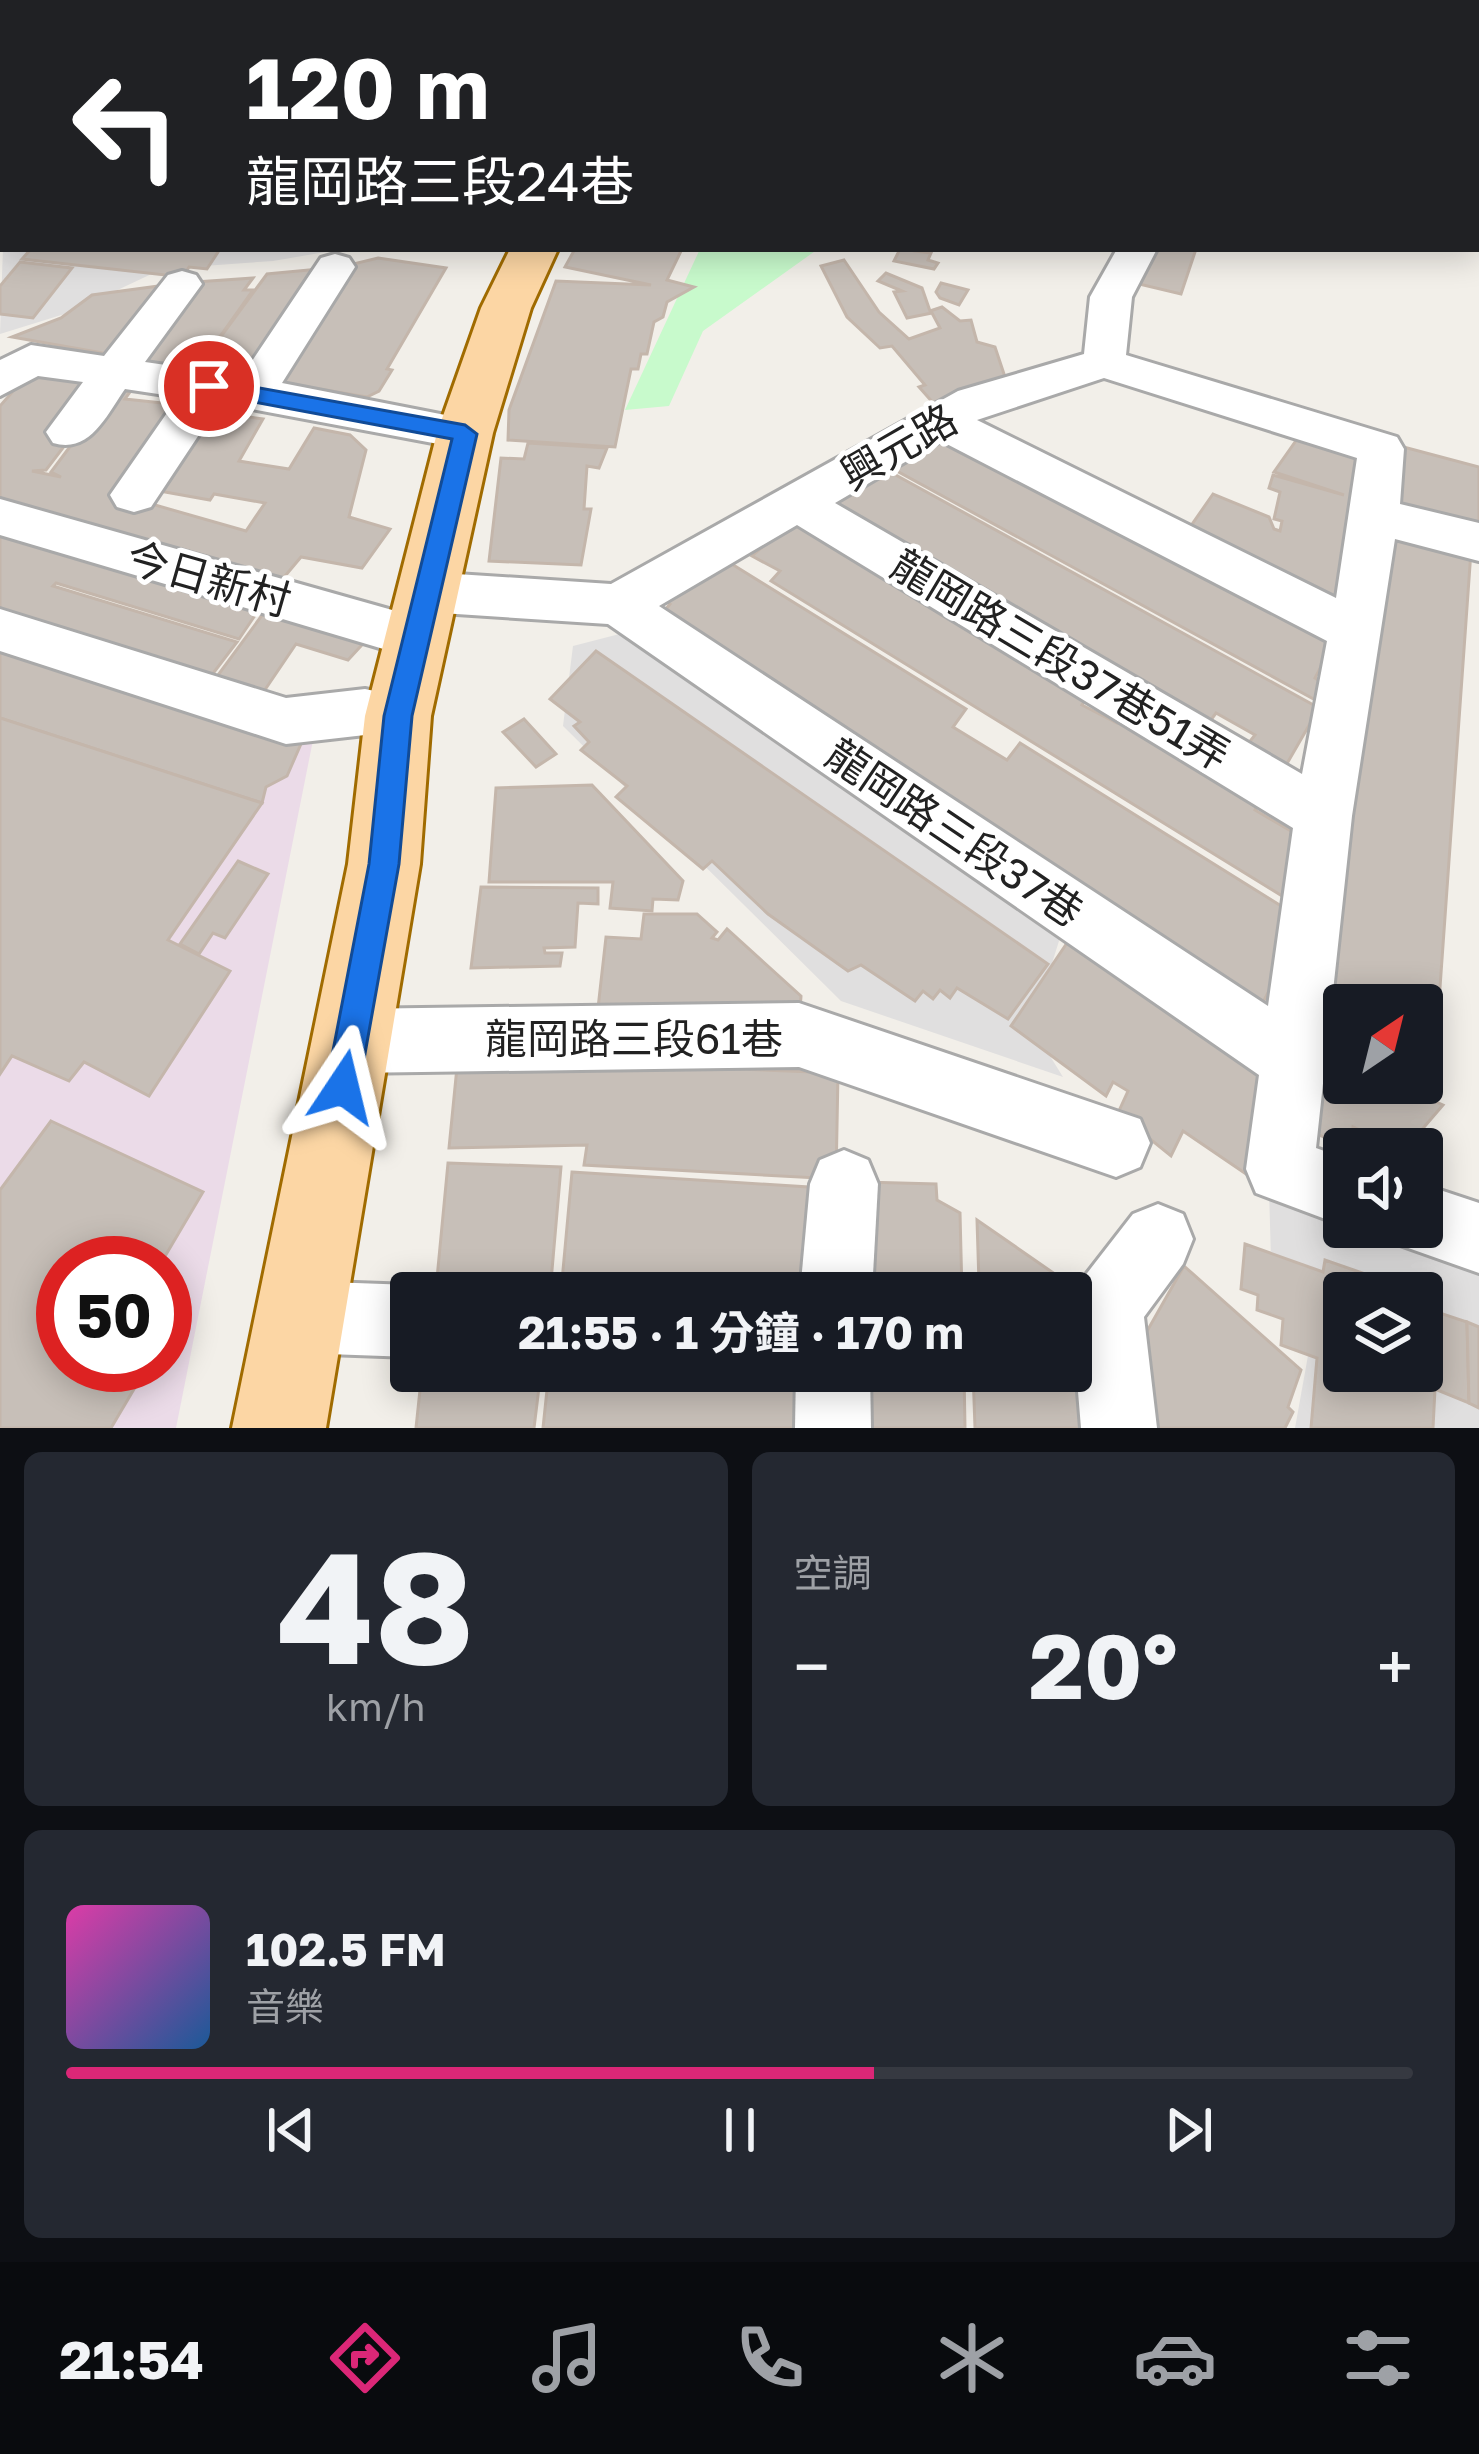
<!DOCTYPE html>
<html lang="zh-TW">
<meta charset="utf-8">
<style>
:root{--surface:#171b24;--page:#242831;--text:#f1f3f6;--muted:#9ea1a6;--line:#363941;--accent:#db2777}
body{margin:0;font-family:"Golos Text","Noto Sans TC",sans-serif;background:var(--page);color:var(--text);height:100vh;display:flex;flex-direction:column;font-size:45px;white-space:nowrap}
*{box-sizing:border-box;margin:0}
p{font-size:39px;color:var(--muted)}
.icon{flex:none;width:66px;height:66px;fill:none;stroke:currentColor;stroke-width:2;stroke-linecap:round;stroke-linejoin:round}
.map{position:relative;height:1428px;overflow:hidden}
.details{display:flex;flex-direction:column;gap:24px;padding:24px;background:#0d0f14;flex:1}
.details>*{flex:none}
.banner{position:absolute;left:0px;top:0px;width:1479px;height:252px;box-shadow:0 6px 30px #0003;background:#202124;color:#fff;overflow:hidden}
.needle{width:78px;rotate:35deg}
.buttons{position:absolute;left:1323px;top:984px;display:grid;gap:24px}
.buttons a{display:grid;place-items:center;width:120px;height:120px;border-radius:12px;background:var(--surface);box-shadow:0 6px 30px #0003;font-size:60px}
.speed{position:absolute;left:36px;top:1236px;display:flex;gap:24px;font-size:60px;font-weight:700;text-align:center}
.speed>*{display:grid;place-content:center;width:156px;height:156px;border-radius:50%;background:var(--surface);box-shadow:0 6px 30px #0003;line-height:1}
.speed .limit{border:18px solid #d22;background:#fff;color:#111}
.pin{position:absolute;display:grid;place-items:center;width:102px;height:102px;color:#fff;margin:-51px;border:6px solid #fff;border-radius:50%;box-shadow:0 3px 12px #0007}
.me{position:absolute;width:132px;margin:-66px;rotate:10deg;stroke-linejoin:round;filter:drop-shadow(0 0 9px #0008)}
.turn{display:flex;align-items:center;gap:42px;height:252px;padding:0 48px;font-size:54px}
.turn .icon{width:156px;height:156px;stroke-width:2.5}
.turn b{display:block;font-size:84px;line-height:102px}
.big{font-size:90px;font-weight:700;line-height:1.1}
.details .tile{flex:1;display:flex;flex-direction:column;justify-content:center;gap:18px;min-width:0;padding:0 42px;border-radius:18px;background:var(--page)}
.details .dial{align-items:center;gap:0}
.dial b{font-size:156px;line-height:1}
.song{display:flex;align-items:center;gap:36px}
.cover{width:144px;height:144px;border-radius:18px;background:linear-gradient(135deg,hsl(320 70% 55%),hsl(210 70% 35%))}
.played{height:12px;border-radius:6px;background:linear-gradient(90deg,var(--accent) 60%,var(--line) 60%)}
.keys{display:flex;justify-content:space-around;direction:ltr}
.heat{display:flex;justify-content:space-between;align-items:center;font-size:66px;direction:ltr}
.details .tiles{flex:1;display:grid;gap:24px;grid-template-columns:1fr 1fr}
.tile:last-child{grid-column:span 2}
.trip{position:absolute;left:390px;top:1272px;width:702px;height:120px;border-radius:12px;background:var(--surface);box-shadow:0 6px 30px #0003;font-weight:700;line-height:120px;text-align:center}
.tabs{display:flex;height:192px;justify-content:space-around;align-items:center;background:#090b0e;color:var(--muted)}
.tabs .icon{width:84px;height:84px}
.tabs .current{color:var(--accent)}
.tabs b{font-size:54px;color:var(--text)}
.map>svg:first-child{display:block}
.residential{fill:#e0dfdf;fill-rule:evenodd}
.industrial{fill:#ebdbe8;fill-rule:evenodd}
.park{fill:#c8facc}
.building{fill:#c7bfb8;stroke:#c4b6ab;stroke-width:3;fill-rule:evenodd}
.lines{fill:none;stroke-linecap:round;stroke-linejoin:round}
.minor-casing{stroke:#a9a9a9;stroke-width:6}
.major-casing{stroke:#a06b00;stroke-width:6}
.minor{fill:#fff;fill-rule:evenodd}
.major{fill:#fcd6a4;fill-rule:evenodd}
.route{fill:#1a73e8;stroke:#114b97;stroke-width:3}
.labels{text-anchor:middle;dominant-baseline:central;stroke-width:10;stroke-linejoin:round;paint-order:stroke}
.street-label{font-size:42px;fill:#222;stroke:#fff}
</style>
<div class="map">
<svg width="1479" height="1428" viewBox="0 0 1479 1428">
<rect width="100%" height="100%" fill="#f2efe9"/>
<g class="residential">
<path d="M 3,247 L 3,249 L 343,249 L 273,261 L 162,269 L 71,312 L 0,334 Z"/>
<path d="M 635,630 L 1064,925 L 1032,1027 L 1063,1077 L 841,1001 L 563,726 L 573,646 Z"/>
<path d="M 1269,1190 L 1344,1216 L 1344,1227 L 1375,1227 L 1479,1264 L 1479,1428 L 1295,1428 L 1314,1322 L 1272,1293 ZM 1344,1293 L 1422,1293 L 1422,1371 L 1344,1371 Z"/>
</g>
<path class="industrial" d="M 0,690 L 315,730 L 176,1428 L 0,1428 ZM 63,1263 L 165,1263 L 165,1365 L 63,1365 Z"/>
<path class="park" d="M 700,249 L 818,249 L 703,331 L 669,406 L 625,410 Z"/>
<g class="building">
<path d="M 727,0 L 891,0 L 725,3 Z"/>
<path d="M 31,249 L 220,249 L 207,269 L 189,267 L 183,277 L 22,259 Z"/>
<path d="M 575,249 L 682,249 L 667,280 L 694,287 L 667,302 L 663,317 L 654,322 L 647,354 L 641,354 L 638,369 L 631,369 L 615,447 L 508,440 L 509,410 L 556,281 L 651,285 L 565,267 Z"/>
<path d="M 900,249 L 931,253 L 928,260 L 938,263 L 934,269 L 894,261 Z"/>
<path d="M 1155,249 L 1196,249 L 1181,294 L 1139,284 Z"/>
<path d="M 378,258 L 446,268 L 387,369 L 392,370 L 379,391 L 367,397 L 272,381 L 349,265 Z"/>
<path d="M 844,260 L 879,312 L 909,339 L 940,328 L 932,313 L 907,318 L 894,292 L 902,291 L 878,281 L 886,273 L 922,288 L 930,311 L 942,307 L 960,321 L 971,320 L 977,342 L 995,347 L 1007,383 L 935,405 L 919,387 L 925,385 L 892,346 L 880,348 L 847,317 L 821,266 Z"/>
<path d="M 20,262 L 72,268 L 33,318 L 0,314 L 0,286 Z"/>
<path d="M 319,269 L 246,376 L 197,369 L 267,274 Z"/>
<path d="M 253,278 L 244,290 L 253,290 L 216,342 L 208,341 L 189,368 L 133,360 L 196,282 Z"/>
<path d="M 941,283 L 968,290 L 959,305 L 940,298 L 936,292 Z"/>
<path d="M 166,285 L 114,355 L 12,337 L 61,318 L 92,295 Z"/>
<path d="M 29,373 L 94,384 L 75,432 L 46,470 L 32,471 L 61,477 L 51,472 L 113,389 L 130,392 L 125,399 L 181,405 L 120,495 L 246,531 L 265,503 L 214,494 L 210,500 L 148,489 L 202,410 L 263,419 L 239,461 L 289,469 L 314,428 L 350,435 L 366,450 L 349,517 L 390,529 L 362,568 L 301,557 L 275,588 L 0,507 L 0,406 Z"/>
<path d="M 949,435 L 1336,638 L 1315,678 L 1327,686 L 1319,702 L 886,465 Z"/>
<path d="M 1300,435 L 1359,451 L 1339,594 L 1320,599 L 1186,533 L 1213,494 L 1269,517 L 1274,529 L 1280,531 L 1282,521 L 1274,519 L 1280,492 L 1269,488 L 1273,475 L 1344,495 L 1274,472 Z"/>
<path d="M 528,443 L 607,448 L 599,468 L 587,466 L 584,509 L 591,509 L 581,565 L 489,561 L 501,458 L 524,459 Z"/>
<path d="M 1396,445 L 1479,467 L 1479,526 L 1396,504 Z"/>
<path d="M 883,468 L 1319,708 L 1285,767 L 1247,745 L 1255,735 L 1216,713 L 1208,724 L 822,501 Z"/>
<path d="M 795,518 L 1090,692 L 1082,705 L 1117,723 L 1124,712 L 1263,795 L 1255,810 L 1303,838 L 1295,904 L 771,581 L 780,571 L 752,556 Z"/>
<path d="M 0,523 L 264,602 L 239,639 L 56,583 L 53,586 L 237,642 L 205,684 L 0,620 Z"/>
<path d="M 1387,530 L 1471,551 L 1432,1100 L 1443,1105 L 1413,1140 L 1395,1146 L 1353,1127 L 1350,1149 L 1311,1131 ZM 1344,1005 L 1422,1005 L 1422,1083 L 1344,1083 Z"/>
<path d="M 722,558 L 966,709 L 953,727 L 1007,760 L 1020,743 L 1294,914 L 1288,954 L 1259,1010 L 661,615 L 670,604 L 654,594 Z"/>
<path d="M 271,603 L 372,634 L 348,660 L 296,644 L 258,700 L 210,686 Z"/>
<path d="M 0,639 L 304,737 L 287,776 L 266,787 L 262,803 L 0,718 Z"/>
<path d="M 596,651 L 1048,964 L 1008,1019 L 957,988 L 950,998 L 940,990 L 933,999 L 923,991 L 915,1001 L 861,965 L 848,971 L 768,914 L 712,861 L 703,869 L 616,797 L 627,786 L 581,750 L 589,742 L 574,726 L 580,722 L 550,699 Z"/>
<path d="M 0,718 L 262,803 L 168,940 L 230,971 L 149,1096 L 84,1062 L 69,1081 L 12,1056 L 0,1074 Z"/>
<path d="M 524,719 L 556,754 L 536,767 L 503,732 Z"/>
<path d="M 592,785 L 683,881 L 678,900 L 653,899 L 652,911 L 610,908 L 613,882 L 489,882 L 496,788 Z"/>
<path d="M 238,861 L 268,874 L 225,938 L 213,933 L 199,954 L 180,944 Z"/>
<path d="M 481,887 L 598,888 L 598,904 L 578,903 L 575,947 L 544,948 L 545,953 L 562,953 L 560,966 L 471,968 Z"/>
<path d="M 644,914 L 697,914 L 717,932 L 712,938 L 718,940 L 727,929 L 801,996 L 799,1025 L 597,1017 L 606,937 L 641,939 Z"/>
<path d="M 1071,937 L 1265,1068 L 1255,1180 L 1183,1131 L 1171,1156 L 1118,1113 L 1128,1091 L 1113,1082 L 1106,1096 L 1011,1026 Z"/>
<path d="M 585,1063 L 838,1073 L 836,1179 L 584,1165 L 587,1145 L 449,1148 L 457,1067 Z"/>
<path d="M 51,1121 L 203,1192 L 161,1263 L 63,1263 L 63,1365 L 105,1365 L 137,1384 L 111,1428 L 0,1428 L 0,1190 Z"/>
<path d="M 448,1163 L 561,1167 L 550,1293 L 436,1289 Z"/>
<path d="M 572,1172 L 824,1188 L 817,1293 L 561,1292 Z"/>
<path d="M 863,1182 L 936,1184 L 937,1200 L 960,1213 L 962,1293 L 861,1293 Z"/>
<path d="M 977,1220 L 1088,1297 L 1099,1428 L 975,1428 L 973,1371 L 1071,1371 L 1071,1293 L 971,1293 L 970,1283 L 979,1283 Z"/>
<path d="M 1245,1244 L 1323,1272 L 1325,1260 L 1394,1284 L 1394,1293 L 1344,1293 L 1344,1371 L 1422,1371 L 1422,1307 L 1467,1322 L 1469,1403 L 1435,1389 L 1433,1428 L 1311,1428 L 1317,1358 L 1281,1345 L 1283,1319 L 1257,1310 L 1258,1295 L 1241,1289 Z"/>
<path d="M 1184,1266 L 1301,1370 L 1288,1407 L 1293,1412 L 1285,1428 L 1151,1428 L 1142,1340 Z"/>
<path d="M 1467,1322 L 1479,1327 L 1479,1408 L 1469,1403 Z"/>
<path d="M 422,1371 L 541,1371 L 534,1428 L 416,1428 Z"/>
<path d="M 549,1371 L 785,1371 L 802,1397 L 801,1428 L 543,1428 Z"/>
<path d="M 860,1371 L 964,1371 L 965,1428 L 859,1428 Z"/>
</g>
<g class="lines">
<defs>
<g id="minor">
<path d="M 884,0 L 917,0 L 882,3 Z"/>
<rect x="964" y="0" width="32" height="3"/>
<path d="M 1214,0 L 1254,0 L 1256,3 L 1216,3 Z"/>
<rect x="1476" y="67" width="3" height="20"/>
<path d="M 3,209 L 3,233 L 0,234 L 0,210 Z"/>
<path d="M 1117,249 L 1157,249 L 1132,297 L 1126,355 L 1397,437 L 1404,449 L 1400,504 L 1479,523 L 1479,561 L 1395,539 L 1352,816 L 1316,1148 L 1344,1158 L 1344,1226 L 1256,1193 L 1246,1169 L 1259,1075 L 608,624 L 426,612 L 408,606 L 401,592 L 408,578 L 426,572 L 611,584 L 958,391 L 1084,354 L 1090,297 ZM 1104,378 L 1357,458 L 1336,598 L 977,420 ZM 941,441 L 1327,641 L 1302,774 L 835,503 ZM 797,525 L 1293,828 L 1268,1006 L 659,606 Z"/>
<path d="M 335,254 L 349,258 L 355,267 L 282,383 L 481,422 L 488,433 L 481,444 L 465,449 L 220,403 L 151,507 L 134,512 L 117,507 L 110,495 L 178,397 L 125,389 C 106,416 90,454 53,443 L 46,432 L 83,382 L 38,376 L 0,396 L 0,360 L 31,345 L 104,356 L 168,275 L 182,271 L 196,275 L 202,284 L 145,362 L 242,376 L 321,258 Z"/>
<path d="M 0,499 L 417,617 L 435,623 L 443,638 L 435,653 L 417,659 L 0,535 Z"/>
<path d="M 0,609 L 286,698 L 365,689 L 417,700 L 425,716 L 417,732 L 398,739 L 365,735 L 286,744 L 0,651 Z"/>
<path d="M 799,1003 L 1140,1119 L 1150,1143 L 1140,1167 L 1116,1177 L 799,1067 L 351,1073 L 328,1064 L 319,1041 L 328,1018 L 351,1009 Z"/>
<path d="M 844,1150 L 868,1160 L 878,1184 L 872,1293 L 800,1293 L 810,1184 L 820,1160 Z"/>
<path d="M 1422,1184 L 1479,1203 L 1479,1273 L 1397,1244 L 1390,1227 L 1422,1227 Z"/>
<path d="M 1158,1204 L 1183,1214 L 1193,1239 L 1183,1264 L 1144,1317 L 1157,1428 L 1081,1428 L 1071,1306 L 1081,1281 L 1133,1214 Z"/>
<path d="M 300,1281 L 411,1285 L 431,1293 L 411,1293 L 411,1357 L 300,1353 L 274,1343 L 264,1317 L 274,1291 Z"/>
<path d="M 796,1371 L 870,1371 L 871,1428 L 795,1428 Z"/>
</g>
<path id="major" d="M 510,249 L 558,249 L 531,308 L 493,433 L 431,716 L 420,864 L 326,1428 L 232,1428 L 348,864 L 365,716 L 437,433 L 481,308 Z"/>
</defs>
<use href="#minor" class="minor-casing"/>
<use href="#major" class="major-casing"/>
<use href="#minor" class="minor"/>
<use href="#major" class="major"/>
</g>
<path class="route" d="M 209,379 L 465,425 L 477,434 L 412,716 L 399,864 L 359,1087 L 354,1098 L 343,1103 L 331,1098 L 326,1087 L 369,864 L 384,716 L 452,439 L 201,392 L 201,381 Z"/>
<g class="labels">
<g class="street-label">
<text transform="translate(898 446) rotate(-30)">興元路</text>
<text transform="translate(209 578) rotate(16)">今日新村</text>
<text transform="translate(1061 659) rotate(31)">龍岡路三段37巷51弄</text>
<text transform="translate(955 832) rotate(34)">龍岡路三段37巷</text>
<text x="634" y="1038">龍岡路三段61巷</text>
</g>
</g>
</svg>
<div class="buttons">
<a><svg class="needle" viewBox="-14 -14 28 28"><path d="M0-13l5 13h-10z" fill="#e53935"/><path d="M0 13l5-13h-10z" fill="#9ea1a6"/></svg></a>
<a><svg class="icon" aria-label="sound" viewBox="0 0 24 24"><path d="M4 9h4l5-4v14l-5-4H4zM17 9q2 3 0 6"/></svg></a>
<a><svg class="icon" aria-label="layers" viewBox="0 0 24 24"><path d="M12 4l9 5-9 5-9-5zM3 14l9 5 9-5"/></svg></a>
</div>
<div class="speed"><div class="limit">50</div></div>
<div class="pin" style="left:209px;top:386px;background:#d93025"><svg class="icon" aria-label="arrive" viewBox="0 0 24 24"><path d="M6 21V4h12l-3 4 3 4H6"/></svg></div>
<svg class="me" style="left:343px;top:1087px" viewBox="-20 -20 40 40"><path d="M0-17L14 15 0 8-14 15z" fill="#1a73e8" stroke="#fff" stroke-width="4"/></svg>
<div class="trip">21:55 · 1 分鐘 · 170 m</div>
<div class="banner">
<div class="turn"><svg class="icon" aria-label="left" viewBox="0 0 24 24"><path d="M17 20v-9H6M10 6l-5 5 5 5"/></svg><div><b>120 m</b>龍岡路三段24巷</div></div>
</div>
</div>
<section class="details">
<div class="tiles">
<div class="tile dial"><b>48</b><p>km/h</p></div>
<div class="tile"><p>空調</p>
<div class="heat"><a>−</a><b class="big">20°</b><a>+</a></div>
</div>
<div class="tile">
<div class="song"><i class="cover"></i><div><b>102.5 FM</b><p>音樂</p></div></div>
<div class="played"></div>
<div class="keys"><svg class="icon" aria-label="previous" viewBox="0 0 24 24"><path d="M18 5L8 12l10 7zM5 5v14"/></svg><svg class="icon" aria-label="pause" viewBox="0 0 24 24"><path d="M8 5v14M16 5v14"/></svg><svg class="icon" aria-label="next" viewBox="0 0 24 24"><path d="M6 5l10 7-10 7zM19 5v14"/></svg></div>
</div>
</div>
</section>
<nav class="tabs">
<b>21:54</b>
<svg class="icon current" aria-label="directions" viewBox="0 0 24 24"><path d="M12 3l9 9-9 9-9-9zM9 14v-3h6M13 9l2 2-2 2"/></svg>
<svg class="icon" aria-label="music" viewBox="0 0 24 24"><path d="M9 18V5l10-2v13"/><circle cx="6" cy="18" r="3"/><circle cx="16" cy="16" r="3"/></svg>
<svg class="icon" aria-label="phone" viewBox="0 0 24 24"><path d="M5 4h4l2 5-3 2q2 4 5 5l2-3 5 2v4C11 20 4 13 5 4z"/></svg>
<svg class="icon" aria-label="climate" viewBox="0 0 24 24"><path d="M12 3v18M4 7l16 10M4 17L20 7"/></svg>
<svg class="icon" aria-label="car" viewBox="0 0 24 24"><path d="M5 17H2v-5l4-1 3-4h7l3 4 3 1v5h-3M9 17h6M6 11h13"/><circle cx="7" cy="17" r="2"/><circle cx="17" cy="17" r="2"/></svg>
<svg class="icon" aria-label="filters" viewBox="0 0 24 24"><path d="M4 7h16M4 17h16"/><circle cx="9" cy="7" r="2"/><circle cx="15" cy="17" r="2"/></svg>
</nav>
